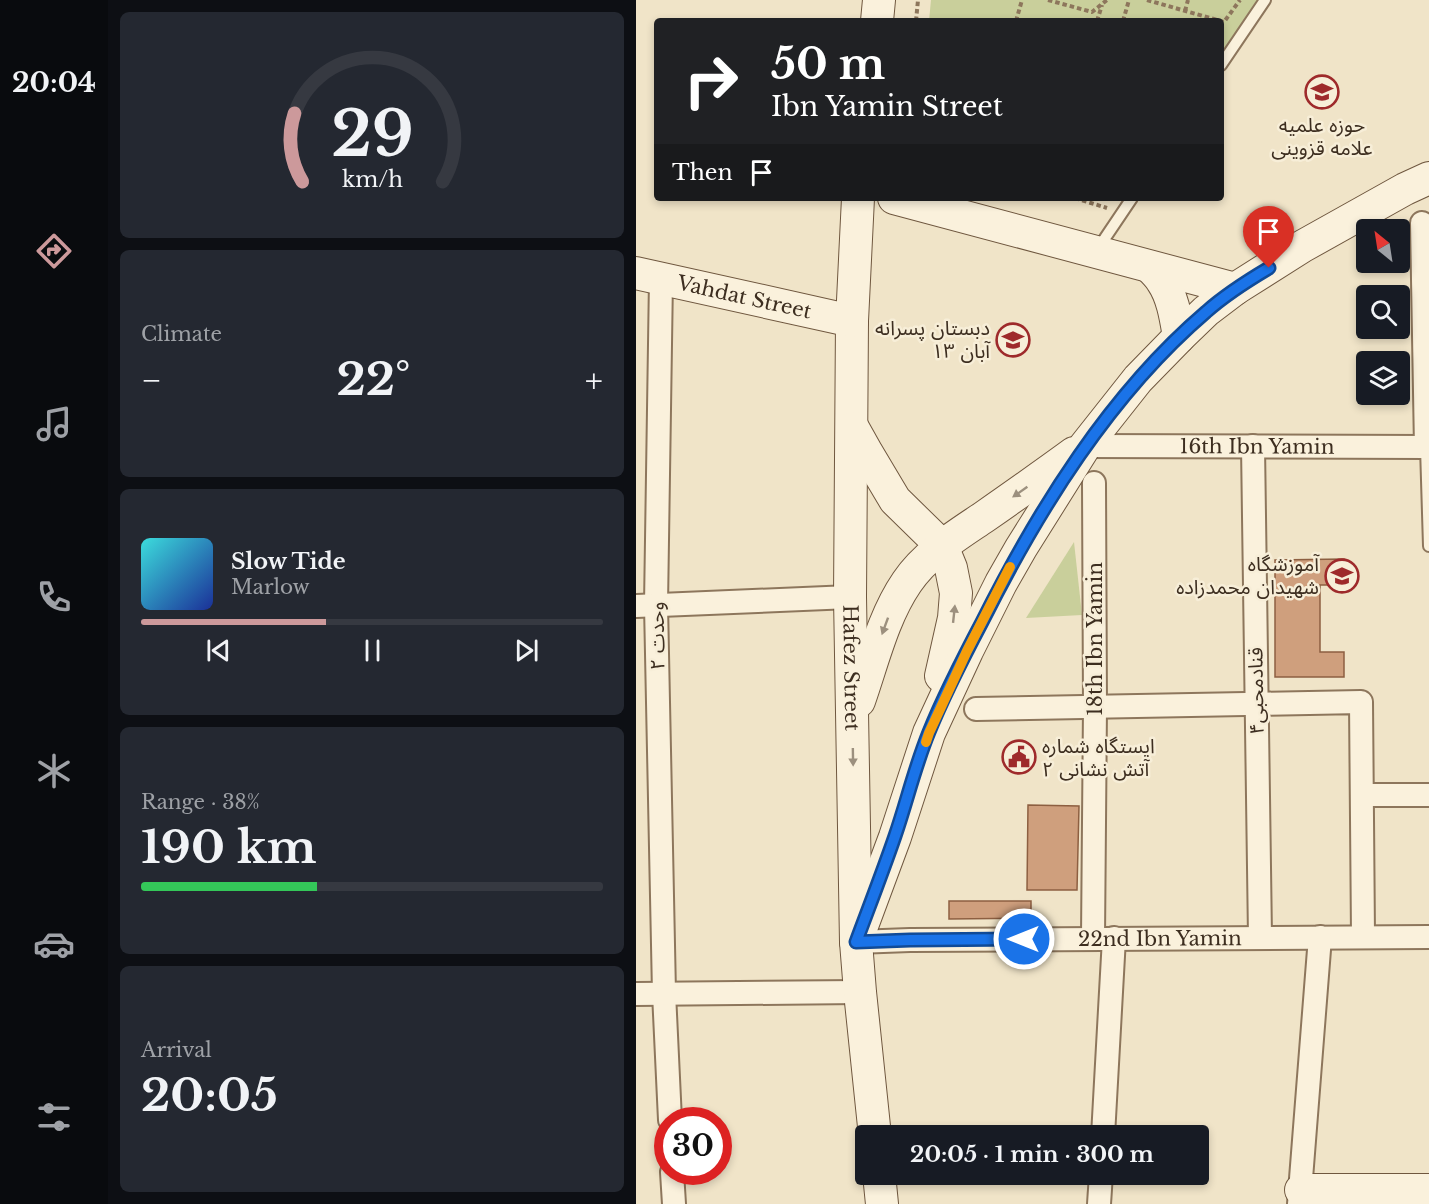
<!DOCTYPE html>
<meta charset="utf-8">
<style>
:root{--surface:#171b24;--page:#242831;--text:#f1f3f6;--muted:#9ea1a6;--line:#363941;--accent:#cc999b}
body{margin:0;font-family:"Libre Baskerville","Noto Sans Arabic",serif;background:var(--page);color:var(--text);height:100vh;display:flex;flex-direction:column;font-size:22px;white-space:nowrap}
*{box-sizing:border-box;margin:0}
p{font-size:20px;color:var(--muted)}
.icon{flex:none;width:33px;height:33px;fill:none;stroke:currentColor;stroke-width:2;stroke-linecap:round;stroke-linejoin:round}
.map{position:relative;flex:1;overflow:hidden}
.side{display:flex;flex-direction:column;gap:12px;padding:12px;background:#0d0f14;width:528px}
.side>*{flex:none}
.guide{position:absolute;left:18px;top:18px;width:570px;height:183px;border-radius:6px;box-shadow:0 3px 9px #0003;background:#202124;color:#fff;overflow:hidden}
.needle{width:39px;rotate:330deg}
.controls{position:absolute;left:720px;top:219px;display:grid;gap:12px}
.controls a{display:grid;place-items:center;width:54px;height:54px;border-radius:6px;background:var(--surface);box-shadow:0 3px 9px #0003;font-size:30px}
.speed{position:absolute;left:18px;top:1107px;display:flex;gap:12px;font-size:30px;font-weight:700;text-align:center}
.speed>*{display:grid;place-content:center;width:78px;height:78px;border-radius:50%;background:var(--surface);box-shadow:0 3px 9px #0003;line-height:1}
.speed .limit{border:9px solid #d22;background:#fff;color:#111}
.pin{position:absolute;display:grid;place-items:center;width:51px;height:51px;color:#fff;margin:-62px -26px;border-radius:50% 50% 50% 0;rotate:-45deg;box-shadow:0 0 6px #0007}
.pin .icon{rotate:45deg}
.me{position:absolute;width:66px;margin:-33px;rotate:270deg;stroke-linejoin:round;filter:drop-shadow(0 0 4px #0008)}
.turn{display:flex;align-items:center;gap:21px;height:126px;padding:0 18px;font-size:27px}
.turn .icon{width:78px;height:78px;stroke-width:2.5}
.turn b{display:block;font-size:42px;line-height:51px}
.then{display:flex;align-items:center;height:57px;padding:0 18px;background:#0003;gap:12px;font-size:22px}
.big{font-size:45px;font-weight:700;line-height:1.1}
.side .card{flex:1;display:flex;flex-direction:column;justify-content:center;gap:9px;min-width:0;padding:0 21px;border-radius:9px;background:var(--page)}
.side .dial{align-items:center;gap:0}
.dial svg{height:156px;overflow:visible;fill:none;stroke:var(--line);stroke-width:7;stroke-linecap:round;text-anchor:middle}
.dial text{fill:var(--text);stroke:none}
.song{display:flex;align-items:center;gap:18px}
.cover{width:72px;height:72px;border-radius:9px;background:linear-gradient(135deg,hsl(180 70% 55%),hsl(230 70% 35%))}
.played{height:6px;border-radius:3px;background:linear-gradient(90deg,var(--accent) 40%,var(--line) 40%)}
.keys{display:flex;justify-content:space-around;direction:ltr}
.heat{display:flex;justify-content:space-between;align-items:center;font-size:33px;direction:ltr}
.charge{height:9px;border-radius:4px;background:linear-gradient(90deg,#34c759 38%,var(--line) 0)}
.trip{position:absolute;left:219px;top:1125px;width:354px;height:60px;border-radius:6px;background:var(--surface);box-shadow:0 3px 9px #0003;font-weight:700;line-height:60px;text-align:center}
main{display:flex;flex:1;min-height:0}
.dock{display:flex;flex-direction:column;width:108px;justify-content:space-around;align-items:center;background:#090b0e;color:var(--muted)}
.dock .icon{width:42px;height:42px}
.dock .on{color:var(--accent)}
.dock b{font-size:27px;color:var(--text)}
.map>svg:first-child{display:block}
.green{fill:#c9cf9b}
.building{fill:#cf9f7d;stroke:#8d5f41;stroke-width:1.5}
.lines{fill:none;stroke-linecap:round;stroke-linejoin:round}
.lane-casing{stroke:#8d765c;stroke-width:14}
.street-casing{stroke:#8d765c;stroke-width:26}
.secondary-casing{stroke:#6f573f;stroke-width:34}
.path{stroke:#8d765c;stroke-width:4;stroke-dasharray:4.5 3;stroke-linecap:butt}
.lane{stroke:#faf1dc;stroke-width:10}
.street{stroke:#faf1dc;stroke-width:22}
.secondary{stroke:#faf1dc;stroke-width:32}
.oneway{fill:#9c907e}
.route-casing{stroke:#114b97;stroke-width:15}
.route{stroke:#1a73e8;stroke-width:10}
.slow{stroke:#f59e0b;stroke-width:10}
.labels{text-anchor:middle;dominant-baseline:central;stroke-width:5;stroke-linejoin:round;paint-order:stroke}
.poi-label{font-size:20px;fill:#3d2e20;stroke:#f7eed8;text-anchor:end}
.street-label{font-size:20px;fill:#3d2e20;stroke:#f7eed8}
</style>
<main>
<nav class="dock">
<b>20:04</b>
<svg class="icon on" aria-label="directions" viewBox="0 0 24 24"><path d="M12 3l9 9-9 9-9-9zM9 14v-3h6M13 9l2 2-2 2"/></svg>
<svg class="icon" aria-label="music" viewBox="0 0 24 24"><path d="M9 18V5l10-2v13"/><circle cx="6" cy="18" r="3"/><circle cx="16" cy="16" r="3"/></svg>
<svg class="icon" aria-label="phone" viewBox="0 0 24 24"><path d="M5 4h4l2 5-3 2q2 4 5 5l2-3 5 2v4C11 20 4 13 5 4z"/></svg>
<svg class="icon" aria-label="climate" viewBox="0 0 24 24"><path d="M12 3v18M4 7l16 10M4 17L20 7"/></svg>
<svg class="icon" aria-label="car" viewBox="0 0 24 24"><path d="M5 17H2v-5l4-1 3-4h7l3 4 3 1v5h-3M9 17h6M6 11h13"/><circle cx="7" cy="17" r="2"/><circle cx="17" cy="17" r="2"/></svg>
<svg class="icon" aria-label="filters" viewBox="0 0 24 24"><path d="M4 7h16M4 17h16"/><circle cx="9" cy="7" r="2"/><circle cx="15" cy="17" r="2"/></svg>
</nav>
<section class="side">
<div class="card dial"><svg viewBox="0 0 100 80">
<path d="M14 69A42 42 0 1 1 86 69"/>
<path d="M14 69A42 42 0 0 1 10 34" stroke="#cc999b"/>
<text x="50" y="56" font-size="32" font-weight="700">29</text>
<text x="50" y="72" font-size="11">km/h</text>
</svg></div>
<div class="card"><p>Climate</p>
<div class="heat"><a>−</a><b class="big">22°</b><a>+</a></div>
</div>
<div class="card">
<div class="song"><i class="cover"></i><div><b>Slow Tide</b><p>Marlow</p></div></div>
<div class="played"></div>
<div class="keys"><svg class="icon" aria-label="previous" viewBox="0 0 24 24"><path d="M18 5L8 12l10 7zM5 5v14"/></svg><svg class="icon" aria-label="pause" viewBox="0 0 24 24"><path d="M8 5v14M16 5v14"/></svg><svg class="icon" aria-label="next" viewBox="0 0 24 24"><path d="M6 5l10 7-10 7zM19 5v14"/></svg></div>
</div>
<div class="card"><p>Range · 38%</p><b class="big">190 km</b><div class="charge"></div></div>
<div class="card"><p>Arrival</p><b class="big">20:05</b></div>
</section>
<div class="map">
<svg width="793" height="1204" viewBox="0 0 793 1204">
<rect width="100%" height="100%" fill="#f0e4c8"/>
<g class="green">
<path d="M 295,0 L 621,0 L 585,54 L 585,21 L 293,21 Z"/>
<path d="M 438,542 L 446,615 L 390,618 Z"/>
</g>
<g class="building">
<path d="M 708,559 L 708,585 L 684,585 L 684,652 L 708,652 L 708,677 L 639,677 L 639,560 Z"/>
<path d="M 392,805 L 443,806 L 441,890 L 391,890 Z"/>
<path d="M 313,901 L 395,901 L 395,918 L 313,919 Z"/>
</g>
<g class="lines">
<defs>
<g id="lane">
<path d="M 585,65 L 629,0"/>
<path d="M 461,250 L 496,198"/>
<path d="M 790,447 L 793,546"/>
</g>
<g id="street">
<path d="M 786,223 L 790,447"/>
<path d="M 25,279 L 20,605 L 28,993 L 34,1120"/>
<path id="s1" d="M 449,446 L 793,447"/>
<path d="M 617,446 L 624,937"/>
<path d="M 0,606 L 214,597"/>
<path d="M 340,709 L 725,702 L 727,936"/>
<path d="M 726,795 L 793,795"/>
<path d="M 457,938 L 459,707 L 458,483"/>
<path id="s2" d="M 220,942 L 274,940 L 793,937"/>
<path d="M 0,994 L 224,992"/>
<path d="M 467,1136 L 478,938"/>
<path d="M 36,1172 L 38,1204"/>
<path d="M 463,1204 L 465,1174"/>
<path d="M 663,1204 L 684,937"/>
</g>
<g id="secondary">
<path d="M 241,21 L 243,0"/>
<path id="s3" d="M 222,198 L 216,321 L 214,597 L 220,942 L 224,992 L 239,1136"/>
<path d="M 258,198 L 599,289"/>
<path d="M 514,267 C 518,271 523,276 526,281 C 537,297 540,319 543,337"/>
<path id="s4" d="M 0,273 L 216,321"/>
<path d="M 217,428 L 231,453 L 259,500 L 306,546 L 315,568 L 320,593 L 318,618 L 305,676"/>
<path d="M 223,701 C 237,661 247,617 271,582 C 290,554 320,536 348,517 C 378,496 408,475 438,453"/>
<path d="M 220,942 L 259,837 L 293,733 L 331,651 L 365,583 L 385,548 L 449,446 L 502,379 L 543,337 L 570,311 L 599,289 L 667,246 L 769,189 L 793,178"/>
<path d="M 243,1174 L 246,1204"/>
<path d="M 665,1190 L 793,1190"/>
</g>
</defs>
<use href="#lane" class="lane-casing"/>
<use href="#street" class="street-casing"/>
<use href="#secondary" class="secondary-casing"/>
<g class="path">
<path d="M 412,0 L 456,12 L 471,0"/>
<path d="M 511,0 L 588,22 L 604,0"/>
<path d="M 549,11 L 552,0"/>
<path d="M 280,21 L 282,0"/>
<path d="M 380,21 L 386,0"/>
<path d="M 461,21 L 466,5"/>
<path d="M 487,21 L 493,0"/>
<path d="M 439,198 L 471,208"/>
</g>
<use href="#lane" class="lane"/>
<use href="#street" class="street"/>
<use href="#secondary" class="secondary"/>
</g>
<defs><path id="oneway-solid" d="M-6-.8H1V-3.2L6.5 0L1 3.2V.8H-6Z" transform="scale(1.5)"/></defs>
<g class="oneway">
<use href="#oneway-solid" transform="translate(384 492) rotate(145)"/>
<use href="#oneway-solid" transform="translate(318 614) rotate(-84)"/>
<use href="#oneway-solid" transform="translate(249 626) rotate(110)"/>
<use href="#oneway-solid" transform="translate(217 757) rotate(89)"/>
</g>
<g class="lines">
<defs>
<path id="route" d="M 388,939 L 274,940 L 220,942 C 233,907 247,871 259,836 C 271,801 279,766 293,732 C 308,695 327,658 346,622 C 402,510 474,394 570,312 C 589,295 611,281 633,268"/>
</defs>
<use href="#route" class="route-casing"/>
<use href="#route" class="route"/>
<path class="slow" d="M 290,742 L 293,733 L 331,651 L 374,567"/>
</g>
<defs>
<symbol id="school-ring" viewBox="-11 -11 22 22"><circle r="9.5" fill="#f7eed8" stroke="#9e2a2b" stroke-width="1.5"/><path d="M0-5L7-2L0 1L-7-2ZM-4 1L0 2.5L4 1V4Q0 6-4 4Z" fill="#9e2a2b"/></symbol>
<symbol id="civic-ring" viewBox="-11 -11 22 22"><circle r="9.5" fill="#f7eed8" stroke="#9e2a2b" stroke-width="1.5"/><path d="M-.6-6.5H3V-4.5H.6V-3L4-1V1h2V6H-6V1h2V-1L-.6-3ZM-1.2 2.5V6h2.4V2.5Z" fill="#9e2a2b"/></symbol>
</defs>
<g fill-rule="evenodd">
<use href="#school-ring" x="667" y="73" width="38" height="38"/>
<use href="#school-ring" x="358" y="321" width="38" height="38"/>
<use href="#school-ring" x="687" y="557" width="38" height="38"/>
<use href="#civic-ring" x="364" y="738" width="38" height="38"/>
</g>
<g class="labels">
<g class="poi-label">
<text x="686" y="125" text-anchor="middle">حوزه علمیه<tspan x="686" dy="23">علامه قزوینی</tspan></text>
<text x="354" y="328">دبستان پسرانه<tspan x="354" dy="23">۱۳ آبان</tspan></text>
<text x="683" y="564">آموزشگاه<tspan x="683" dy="23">شهیدان محمدزاده</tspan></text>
<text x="406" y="746" text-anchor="start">ایستگاه شماره<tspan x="406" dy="23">۲ آتش نشانی</tspan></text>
</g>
<g class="street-label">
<text stroke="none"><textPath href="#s4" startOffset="111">Vahdat Street</textPath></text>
<text stroke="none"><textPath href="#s1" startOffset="172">16th Ibn Yamin</textPath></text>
<text transform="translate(21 636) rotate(-91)">وحدت ۲</text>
<text transform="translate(459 639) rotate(-90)">18th Ibn Yamin</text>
<text stroke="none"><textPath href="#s3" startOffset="470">Hafez Street</textPath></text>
<text transform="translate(620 691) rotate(-91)">قنادمحبی۴</text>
<text stroke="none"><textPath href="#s2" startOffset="304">22nd Ibn Yamin</textPath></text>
</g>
</g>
</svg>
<div class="controls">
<a><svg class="needle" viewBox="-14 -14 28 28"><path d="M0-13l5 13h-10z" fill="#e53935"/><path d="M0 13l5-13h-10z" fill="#9ea1a6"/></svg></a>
<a><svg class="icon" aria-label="search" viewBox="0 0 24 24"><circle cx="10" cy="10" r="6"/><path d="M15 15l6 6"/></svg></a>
<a><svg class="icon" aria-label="layers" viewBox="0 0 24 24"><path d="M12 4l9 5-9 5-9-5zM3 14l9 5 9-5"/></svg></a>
</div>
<div class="speed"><div class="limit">30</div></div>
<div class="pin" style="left:633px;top:268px;background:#d93025"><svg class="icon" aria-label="arrive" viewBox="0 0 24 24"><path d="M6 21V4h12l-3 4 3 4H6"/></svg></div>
<svg class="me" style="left:388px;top:939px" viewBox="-20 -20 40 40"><circle r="17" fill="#1a73e8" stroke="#fff" stroke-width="3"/><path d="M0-11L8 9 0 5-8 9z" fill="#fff"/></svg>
<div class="trip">20:05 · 1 min · 300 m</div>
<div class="guide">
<div class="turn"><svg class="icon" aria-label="right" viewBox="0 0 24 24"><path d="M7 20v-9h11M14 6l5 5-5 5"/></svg><div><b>50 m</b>Ibn Yamin Street</div></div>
<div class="then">Then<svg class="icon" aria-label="arrive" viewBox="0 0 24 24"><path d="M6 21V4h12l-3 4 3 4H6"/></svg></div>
</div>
</div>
</main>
